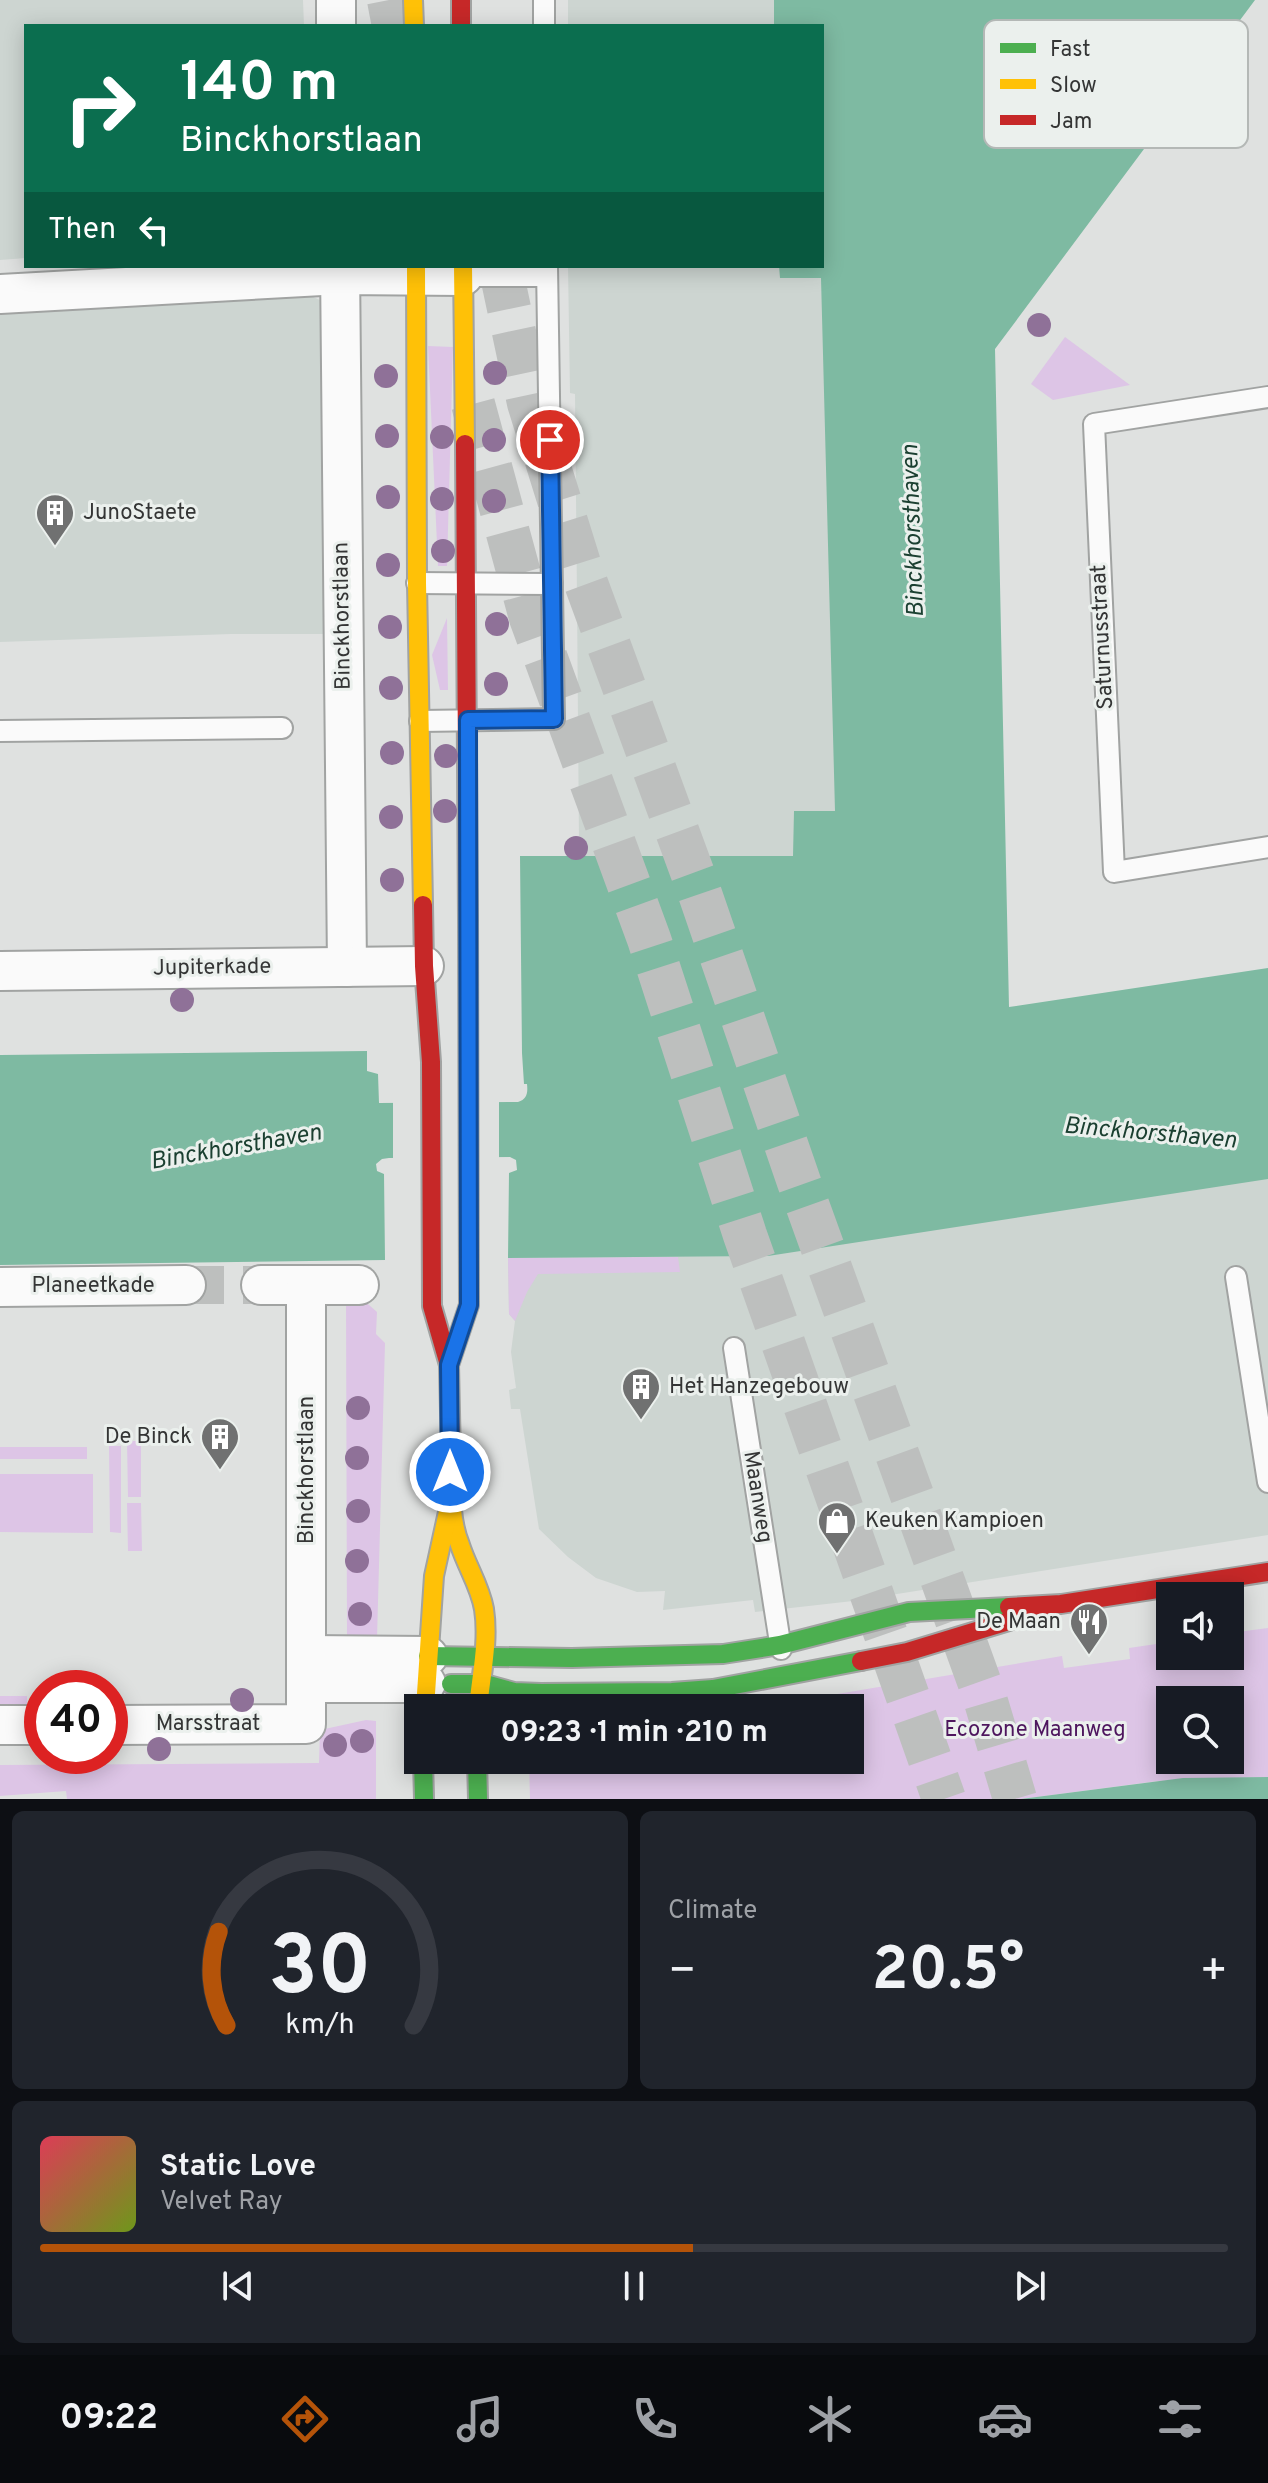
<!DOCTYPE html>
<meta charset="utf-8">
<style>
:root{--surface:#171b24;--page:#20242c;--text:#f1f3f6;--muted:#9ea1a6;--line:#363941;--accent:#b45309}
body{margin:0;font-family:Overpass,sans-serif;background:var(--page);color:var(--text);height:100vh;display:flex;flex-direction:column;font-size:30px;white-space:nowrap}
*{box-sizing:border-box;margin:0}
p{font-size:26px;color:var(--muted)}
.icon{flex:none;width:44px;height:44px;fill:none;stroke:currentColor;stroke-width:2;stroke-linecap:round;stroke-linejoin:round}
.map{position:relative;height:1799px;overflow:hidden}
.sheet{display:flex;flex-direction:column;gap:12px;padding:12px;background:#0d0f14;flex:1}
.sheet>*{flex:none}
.banner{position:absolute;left:24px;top:24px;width:800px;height:244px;border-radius:0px;box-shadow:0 4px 20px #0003;background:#0b6e4f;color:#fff;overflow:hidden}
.buttons{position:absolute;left:1156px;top:1582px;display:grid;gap:16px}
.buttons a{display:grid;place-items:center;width:88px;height:88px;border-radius:0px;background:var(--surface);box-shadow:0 4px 20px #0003;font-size:40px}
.speed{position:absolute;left:24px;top:1670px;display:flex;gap:16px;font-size:40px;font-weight:700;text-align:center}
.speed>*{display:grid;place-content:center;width:104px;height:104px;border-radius:50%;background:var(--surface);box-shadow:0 4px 20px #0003;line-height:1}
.speed .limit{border:12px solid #d22;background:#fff;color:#111}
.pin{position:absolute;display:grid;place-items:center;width:68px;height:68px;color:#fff;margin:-34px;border:4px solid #fff;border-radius:50%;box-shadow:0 2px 8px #0007}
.me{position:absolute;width:88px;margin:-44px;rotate:0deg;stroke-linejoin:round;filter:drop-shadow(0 0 6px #0008)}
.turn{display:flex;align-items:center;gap:28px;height:168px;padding:0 24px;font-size:36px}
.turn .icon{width:104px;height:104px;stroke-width:2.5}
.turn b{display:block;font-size:56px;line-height:68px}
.then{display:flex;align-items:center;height:76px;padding:0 24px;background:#0003;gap:16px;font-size:30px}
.big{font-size:60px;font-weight:700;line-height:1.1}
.sheet .tile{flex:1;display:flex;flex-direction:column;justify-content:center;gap:12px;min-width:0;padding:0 28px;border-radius:12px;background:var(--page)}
.sheet .dial{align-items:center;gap:0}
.dial svg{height:208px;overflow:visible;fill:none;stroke:var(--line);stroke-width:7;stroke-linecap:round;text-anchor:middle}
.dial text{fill:var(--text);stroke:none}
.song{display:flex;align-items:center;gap:24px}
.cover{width:96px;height:96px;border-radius:12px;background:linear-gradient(135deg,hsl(350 70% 55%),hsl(80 70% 35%))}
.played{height:8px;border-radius:4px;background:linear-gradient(90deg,var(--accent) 55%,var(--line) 55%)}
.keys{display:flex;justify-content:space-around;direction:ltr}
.heat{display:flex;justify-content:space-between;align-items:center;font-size:44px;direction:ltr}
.sheet .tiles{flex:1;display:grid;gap:12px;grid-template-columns:1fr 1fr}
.tile:last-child{grid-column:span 2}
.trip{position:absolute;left:404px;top:1694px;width:460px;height:80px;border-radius:0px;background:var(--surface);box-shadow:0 4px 20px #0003;font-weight:700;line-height:80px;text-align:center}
.tabs{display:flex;height:128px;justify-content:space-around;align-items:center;background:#090b0e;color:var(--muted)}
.tabs .icon{width:56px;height:56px}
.tabs .on{color:var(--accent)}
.tabs b{font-size:36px;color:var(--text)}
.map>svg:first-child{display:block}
.built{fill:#cdd5d1}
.green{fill:#ddc5e6;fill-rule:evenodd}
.water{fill:#7ebaa2}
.pier{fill:#dfe1e0}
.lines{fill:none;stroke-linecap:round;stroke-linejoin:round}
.street-tunnel{stroke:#bdbfbe;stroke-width:38;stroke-dasharray:38 19;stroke-linecap:butt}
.primary-tunnel{stroke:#bdbfbe;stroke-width:44;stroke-dasharray:44 22;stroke-linecap:butt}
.lane-casing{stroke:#a1a3a2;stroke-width:24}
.street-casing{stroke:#a1a3a2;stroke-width:42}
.fast-casing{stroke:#a1a3a2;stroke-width:22}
.slow-casing{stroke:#a1a3a2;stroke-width:22}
.jam-casing{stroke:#a1a3a2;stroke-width:22}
.lane{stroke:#fafafa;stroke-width:20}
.street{stroke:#fafafa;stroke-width:38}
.fast{stroke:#4caf50;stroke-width:18}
.slow{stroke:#ffc107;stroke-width:18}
.jam{stroke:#c62828;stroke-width:18}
.tree{fill:#8f7198}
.route-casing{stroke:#114b97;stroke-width:20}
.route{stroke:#1a73e8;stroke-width:14}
.labels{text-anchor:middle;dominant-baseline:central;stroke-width:6;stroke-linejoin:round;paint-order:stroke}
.poi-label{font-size:22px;fill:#343535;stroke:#ebf0ed;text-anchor:start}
.street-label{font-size:22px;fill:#343535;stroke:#ebf0ed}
.park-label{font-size:22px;fill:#4e165e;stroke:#ebf0ed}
.water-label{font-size:24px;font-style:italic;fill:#1b4031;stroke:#ebf0ed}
.key{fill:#ebf0ed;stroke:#b4b8b6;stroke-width:2}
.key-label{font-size:22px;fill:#343535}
</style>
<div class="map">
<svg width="1268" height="1799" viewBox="0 0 1268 1799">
<rect width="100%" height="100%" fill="#dfe1e0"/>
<g class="built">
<path d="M 0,0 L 303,0 L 304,26 L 26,26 L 26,258 L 0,260 Z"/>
<path d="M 568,0 L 781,0 L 782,26 L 568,26 Z"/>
<path d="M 568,266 L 786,266 L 828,271 L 847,865 L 574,864 L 579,844 L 577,599 L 575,394 L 570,393 Z"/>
<path d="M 309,295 L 322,301 L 335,634 L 231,634 L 0,642 L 0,311 Z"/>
<path d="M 1268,1162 L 1268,1535 L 853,1601 L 755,1612 L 753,1600 L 663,1610 L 665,1591 L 637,1592 L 596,1578 L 568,1557 L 539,1529 L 520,1409 L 511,1409 L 509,1390 L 516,1388 L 511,1352 L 515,1321 L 509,1314 L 508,1258 L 515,1249 Z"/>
</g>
<g class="green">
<path d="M 1065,337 L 1130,385 L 1053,400 L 1031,384 Z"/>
<path d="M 428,346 L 453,347 L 447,566 L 438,566 Z"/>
<path d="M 447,618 L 448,690 L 440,690 L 432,655 Z"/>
<path d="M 678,1257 L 680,1272 L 538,1274 L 527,1292 L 515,1321 L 509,1314 L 508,1258 Z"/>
<path d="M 346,1297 L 361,1298 L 377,1312 L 376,1334 L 385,1343 L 377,1639 L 347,1638 Z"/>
<path d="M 127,1441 L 141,1441 L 141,1497 L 128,1497 Z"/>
<path d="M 109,1446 L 121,1446 L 121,1533 L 110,1532 Z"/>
<rect x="0" y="1447" width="87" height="12"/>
<path d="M 0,1474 L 93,1474 L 93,1533 L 0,1532 Z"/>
<path d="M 127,1503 L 141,1503 L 142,1551 L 128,1551 Z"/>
<path d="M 1268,1628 L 1268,1777 L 1158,1781 L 1021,1799 L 530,1799 L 529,1760 L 850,1760 L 850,1708 L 754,1708 L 1062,1656 L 1064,1668 L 1130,1659 L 1129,1648 L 1170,1642 L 1170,1656 L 1230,1656 L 1230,1633 ZM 1170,1700 L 1230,1700 L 1230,1760 L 1170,1760 Z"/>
<rect x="0" y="1696" width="27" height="11"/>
<path d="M 366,1720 L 376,1721 L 376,1799 L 67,1799 L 66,1791 L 0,1796 L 0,1765 L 319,1763 L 320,1730 Z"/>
</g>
<g class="water">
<path d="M 774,0 L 1255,0 L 995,349 L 1009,1007 L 1268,968 L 1268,1179 L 768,1256 L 508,1258 L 509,1173 L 517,1170 L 516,1160 L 510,1157 L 389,1158 L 382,1159 L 376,1164 L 377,1171 L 384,1174 L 385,1260 L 0,1265 L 0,1055 L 367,1051 L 367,1071 L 378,1074 L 379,1103 L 518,1102 C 527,1099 528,1093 527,1084 L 524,1084 L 522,1053 L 520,856 L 793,856 L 794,811 L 835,811 L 821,278 L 780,278 L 779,266 L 822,266 L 822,26 L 774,26 Z"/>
<path d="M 1268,1777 L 1268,1799 L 1021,1799 L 1183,1778 Z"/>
</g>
<rect class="pier" x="393" y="1102" width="106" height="56"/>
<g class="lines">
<path class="street-tunnel" d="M 186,1285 L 261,1285"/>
<g class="primary-tunnel">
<path d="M 389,0 L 394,26"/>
<path d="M 500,266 L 529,403 L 580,567 L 698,888 L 799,1182 L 984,1695 L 1015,1799"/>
<path d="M 473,404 L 531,618 L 649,939 L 745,1235 L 944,1799"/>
</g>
<defs>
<g id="lane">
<path d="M 544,0 L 544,26"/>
<path d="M 463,276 L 547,276"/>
<path d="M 1268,397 L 1094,424 L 1114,872 L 1268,847"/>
<path d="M 417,583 L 552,584"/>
<path d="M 420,721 L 554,719 L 547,266"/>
<path d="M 0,731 L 282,728"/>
<path d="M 1236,1277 L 1268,1482"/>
<path d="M 734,1348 L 781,1649"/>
</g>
<g id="street">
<path d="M 336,0 L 336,26"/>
<path d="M 340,266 L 347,967"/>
<path d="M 0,294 L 340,275 L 463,276"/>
<path d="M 0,971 L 424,966"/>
<path d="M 261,1285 L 359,1285"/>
<path d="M 0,1287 L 186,1285"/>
<path d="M 307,1655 L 428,1656"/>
<path d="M 306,1683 L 426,1683"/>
<path d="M 0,1725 L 42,1725"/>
<path d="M 110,1725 L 306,1724 L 306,1285"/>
</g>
<g id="fast">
<path d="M 428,1656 L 572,1658 L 723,1654 L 780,1645 L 909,1612 L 1009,1607"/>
<path d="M 451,1684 L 485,1684 L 514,1692 L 541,1693 L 672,1692 L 713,1689 L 861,1661"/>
<path d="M 423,1760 L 424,1799"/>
<path d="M 477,1760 L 478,1799"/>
</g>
<g id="slow">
<path d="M 413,0 L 414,26"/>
<path d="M 416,266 L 417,583 L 423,905"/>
<path d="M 463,266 L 465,444"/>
<path d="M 449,1365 L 469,1305 L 468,919"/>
<path d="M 451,1459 C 451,1488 449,1518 460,1545 C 467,1567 480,1586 484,1609 C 489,1641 481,1676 478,1708"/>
<path d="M 425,1708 L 434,1576 L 448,1512"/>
</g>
<g id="jam">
<path d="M 461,0 L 461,26"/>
<path d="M 465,444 L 468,919"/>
<path d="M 423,905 L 424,966 L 431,1062 L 432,1306 L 449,1365 L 451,1459"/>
<path d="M 1009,1607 L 1061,1604 L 1268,1572"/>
<path d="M 861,1661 L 907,1652 L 1009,1621"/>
</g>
</defs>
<use href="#lane" class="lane-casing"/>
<use href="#street" class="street-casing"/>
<use href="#fast" class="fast-casing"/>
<use href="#slow" class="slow-casing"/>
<use href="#jam" class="jam-casing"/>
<use href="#lane" class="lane"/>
<use href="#street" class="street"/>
<use href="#fast" class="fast"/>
<use href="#slow" class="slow"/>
<use href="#jam" class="jam"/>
</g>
<g class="tree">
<circle cx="1039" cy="325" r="12"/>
<circle cx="495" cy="373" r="12"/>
<circle cx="386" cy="376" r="12"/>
<circle cx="387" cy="436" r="12"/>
<circle cx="442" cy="437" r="12"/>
<circle cx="494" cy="440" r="12"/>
<circle cx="388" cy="497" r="12"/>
<circle cx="442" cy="499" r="12"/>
<circle cx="494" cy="501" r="12"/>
<circle cx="443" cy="551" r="12"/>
<circle cx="388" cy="565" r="12"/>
<circle cx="497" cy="624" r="12"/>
<circle cx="390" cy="627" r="12"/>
<circle cx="496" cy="684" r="12"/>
<circle cx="391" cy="688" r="12"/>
<circle cx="392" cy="753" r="12"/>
<circle cx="446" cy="756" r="12"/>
<circle cx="445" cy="811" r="12"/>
<circle cx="391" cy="817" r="12"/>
<circle cx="576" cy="848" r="12"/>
<circle cx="392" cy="880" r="12"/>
<circle cx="182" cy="1000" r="12"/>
<circle cx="358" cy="1408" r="12"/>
<circle cx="357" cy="1458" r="12"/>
<circle cx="358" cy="1511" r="12"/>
<circle cx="357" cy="1561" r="12"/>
<circle cx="360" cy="1614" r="12"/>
<circle cx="242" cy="1700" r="12"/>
<circle cx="362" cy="1741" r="12"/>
<circle cx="335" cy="1745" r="12"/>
<circle cx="159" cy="1749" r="12"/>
</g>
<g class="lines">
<defs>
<path id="route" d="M 450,1472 L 449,1365 L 469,1305 L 468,720 L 554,719 L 550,440"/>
</defs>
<use href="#route" class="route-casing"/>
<use href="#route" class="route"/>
</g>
<defs>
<symbol id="building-pin" viewBox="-11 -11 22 30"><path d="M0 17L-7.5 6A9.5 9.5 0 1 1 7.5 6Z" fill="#707171" stroke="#ebf0ed"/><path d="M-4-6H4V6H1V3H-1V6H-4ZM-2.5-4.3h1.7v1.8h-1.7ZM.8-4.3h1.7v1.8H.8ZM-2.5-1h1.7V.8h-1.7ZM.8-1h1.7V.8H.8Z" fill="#fff"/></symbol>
<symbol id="shop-pin" viewBox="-11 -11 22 30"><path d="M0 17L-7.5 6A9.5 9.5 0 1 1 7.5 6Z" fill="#707171" stroke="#ebf0ed"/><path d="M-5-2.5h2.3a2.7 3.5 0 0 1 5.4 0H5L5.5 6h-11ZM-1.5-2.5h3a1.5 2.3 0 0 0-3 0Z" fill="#fff"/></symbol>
<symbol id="restaurant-pin" viewBox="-11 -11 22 30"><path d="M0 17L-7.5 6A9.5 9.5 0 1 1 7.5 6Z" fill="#707171" stroke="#ebf0ed"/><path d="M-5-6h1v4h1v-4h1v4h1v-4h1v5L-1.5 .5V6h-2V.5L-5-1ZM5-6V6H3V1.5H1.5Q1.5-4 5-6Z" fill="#fff"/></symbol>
</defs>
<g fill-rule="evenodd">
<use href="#building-pin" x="33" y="491" width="44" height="60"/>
<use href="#building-pin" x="619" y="1365" width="44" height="60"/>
<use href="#building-pin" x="198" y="1415" width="44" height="60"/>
<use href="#shop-pin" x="815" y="1499" width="44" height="60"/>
<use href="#restaurant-pin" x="1067" y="1600" width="44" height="60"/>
</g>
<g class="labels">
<g class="poi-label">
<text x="83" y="513">JunoStaete</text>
<text x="669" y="1387">Het Hanzegebouw</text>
<text x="192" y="1437" text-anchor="end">De Binck</text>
<text x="865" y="1521">Keuken Kampioen</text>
<text x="1061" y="1622" text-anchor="end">De Maan</text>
</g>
<g class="street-label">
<text transform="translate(343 616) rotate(-91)">Binckhorstlaan</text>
<text transform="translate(1103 637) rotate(-93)">Saturnusstraat</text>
<text transform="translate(212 968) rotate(-1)">Jupiterkade</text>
<text x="93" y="1286">Planeetkade</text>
<text transform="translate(307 1470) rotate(-90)">Binckhorstlaan</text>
<text transform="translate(757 1497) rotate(81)">Maanweg</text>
<text x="208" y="1724">Marsstraat</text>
</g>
<g class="park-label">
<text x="1035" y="1730">Ecozone Maanweg</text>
</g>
<g class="water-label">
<text transform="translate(914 531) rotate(-92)">Binckhorsthaven</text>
<text transform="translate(1150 1134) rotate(5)">Binckhorsthaven</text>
<text transform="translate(236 1148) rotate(-10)">Binckhorsthaven</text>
</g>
</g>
<rect x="984" y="20" width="264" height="128" rx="12" class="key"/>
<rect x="1000" y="43" width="36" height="10" fill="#4caf50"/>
<rect x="1000" y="79" width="36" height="10" fill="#ffc107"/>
<rect x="1000" y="115" width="36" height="10" fill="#c62828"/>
<g class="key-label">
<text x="1050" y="56">Fast</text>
<text x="1050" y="92">Slow</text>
<text x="1050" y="128">Jam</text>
</g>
</svg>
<div class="buttons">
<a><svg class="icon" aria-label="sound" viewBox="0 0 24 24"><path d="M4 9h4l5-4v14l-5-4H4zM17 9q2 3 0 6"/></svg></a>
<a><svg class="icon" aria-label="search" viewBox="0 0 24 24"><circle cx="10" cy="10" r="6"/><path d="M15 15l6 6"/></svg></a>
</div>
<div class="speed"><div class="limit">40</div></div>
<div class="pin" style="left:550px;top:440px;background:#d93025"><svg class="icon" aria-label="arrive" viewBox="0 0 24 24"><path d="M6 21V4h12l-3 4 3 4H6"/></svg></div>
<svg class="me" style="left:450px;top:1472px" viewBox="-20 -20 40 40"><circle r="17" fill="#1a73e8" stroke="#fff" stroke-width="3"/><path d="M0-11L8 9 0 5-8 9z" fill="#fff"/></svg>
<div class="trip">09:23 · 1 min · 210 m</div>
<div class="banner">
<div class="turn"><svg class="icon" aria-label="right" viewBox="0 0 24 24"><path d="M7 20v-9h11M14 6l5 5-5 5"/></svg><div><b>140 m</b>Binckhorstlaan</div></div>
<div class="then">Then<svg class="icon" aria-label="left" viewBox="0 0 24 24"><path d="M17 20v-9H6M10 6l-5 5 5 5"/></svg></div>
</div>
</div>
<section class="sheet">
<div class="tiles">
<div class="tile dial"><svg viewBox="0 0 100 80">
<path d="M14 69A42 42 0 1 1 86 69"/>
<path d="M14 69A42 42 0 0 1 11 33" stroke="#b45309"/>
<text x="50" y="56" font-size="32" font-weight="700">30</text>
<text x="50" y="72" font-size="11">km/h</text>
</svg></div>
<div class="tile"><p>Climate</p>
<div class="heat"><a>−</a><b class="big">20.5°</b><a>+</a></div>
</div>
<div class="tile">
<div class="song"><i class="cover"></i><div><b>Static Love</b><p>Velvet Ray</p></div></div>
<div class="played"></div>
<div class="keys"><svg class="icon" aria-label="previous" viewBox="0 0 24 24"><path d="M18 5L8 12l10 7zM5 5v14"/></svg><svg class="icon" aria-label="pause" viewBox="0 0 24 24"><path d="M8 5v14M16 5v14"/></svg><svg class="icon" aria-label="next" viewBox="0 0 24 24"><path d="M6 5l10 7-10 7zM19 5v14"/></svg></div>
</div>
</div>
</section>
<nav class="tabs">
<b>09:22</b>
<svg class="icon on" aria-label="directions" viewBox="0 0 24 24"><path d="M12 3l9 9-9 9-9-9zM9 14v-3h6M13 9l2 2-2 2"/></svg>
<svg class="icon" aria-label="music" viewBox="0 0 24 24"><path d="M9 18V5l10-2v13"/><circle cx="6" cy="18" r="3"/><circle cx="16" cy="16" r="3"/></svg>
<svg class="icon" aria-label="phone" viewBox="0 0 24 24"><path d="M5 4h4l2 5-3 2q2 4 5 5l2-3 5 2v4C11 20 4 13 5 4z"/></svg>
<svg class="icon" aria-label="climate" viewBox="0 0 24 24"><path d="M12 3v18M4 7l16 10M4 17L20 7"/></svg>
<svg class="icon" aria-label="car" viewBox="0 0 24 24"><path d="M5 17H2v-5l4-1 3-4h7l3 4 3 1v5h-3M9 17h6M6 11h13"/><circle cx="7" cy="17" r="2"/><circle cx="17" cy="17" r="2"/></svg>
<svg class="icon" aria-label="filters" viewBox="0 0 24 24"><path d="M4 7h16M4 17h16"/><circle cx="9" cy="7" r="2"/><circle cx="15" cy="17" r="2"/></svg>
</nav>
